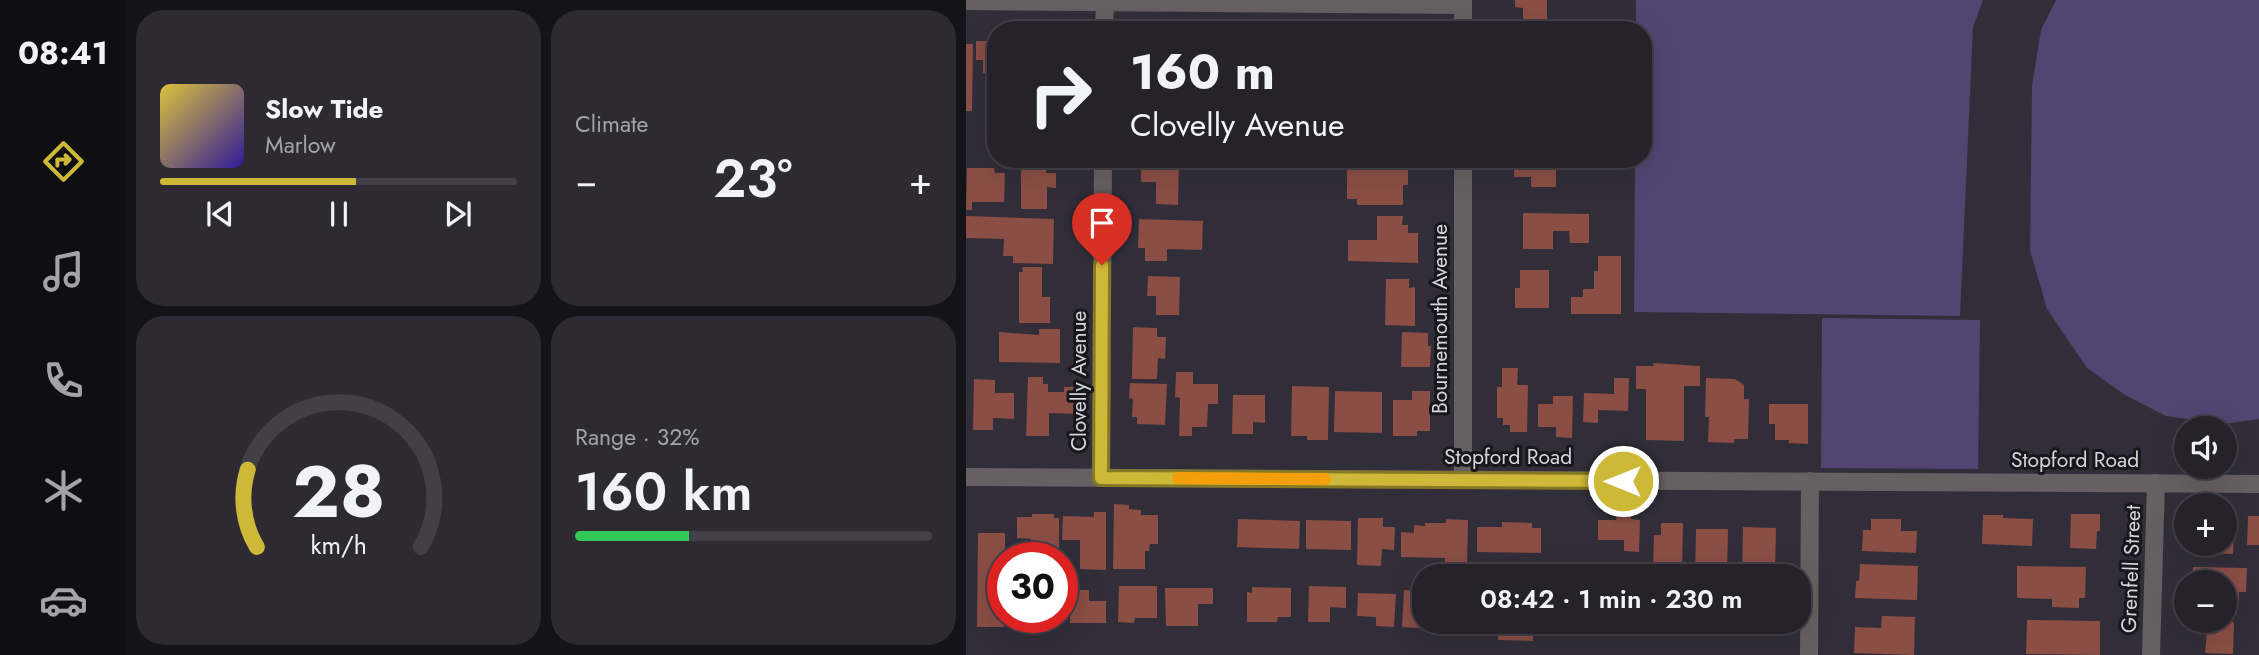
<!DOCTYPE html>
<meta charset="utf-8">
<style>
:root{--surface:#25222b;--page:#2d2a33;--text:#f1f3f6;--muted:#a3a4a9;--line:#423f47;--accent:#ceb837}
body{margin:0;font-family:Jost,sans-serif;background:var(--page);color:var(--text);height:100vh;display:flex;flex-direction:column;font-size:26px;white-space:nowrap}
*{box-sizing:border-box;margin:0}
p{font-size:23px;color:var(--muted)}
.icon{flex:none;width:38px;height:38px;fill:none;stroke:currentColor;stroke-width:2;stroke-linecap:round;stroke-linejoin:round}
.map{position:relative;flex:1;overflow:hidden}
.side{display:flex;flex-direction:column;gap:10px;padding:10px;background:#141318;width:840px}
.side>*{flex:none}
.hud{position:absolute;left:21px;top:21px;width:665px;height:147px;border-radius:28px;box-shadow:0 7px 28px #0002,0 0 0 2px var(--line);background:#25222b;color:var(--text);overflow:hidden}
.buttons{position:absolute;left:1208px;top:416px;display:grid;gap:14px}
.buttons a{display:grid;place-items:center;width:63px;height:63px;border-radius:50%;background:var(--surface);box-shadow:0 7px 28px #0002,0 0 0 2px var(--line);font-size:35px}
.speed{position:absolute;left:21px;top:542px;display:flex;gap:14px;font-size:35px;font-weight:700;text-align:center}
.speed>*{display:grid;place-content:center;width:91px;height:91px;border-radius:50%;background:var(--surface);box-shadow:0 7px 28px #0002,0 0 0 2px var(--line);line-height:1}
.speed .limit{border:10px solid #d22;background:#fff;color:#111}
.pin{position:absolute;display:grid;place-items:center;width:60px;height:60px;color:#fff;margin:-72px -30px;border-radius:50% 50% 50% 0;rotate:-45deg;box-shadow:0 0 7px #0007}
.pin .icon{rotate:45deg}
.me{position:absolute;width:77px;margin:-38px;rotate:270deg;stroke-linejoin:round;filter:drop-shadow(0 0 5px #0008)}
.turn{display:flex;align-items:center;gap:24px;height:147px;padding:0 28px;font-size:32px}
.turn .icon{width:91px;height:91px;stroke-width:2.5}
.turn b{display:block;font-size:49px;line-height:60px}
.big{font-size:52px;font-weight:600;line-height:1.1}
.side .card{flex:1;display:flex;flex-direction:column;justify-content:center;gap:10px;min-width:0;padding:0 24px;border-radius:28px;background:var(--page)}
.side .dial{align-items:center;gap:0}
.dial svg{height:182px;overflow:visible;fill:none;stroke:var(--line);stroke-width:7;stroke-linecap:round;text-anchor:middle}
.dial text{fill:var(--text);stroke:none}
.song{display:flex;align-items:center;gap:21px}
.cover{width:84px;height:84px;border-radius:10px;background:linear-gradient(135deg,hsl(50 70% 55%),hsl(250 70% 35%))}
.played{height:7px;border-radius:4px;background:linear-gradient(90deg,var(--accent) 55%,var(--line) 55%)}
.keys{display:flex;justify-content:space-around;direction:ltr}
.heat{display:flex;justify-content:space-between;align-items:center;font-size:38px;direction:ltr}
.charge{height:10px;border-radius:5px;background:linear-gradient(90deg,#34c759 32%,var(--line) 0)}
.side .tiles{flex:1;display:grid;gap:10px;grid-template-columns:repeat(2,1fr)}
.trip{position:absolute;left:446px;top:564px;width:399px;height:70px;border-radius:28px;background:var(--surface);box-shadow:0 7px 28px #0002,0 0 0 2px var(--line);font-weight:600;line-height:70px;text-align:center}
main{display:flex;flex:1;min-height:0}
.tab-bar{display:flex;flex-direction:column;width:126px;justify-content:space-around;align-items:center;background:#0f0e11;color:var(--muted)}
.tab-bar .icon{width:49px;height:49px}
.tab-bar .on{color:var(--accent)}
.tab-bar b{font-size:32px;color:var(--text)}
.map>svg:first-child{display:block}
.green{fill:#524571}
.building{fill:#8a4e45}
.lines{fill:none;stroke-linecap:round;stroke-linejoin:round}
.minor{stroke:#676062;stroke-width:18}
.route-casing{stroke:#867824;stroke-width:18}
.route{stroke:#ceb837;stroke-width:12}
.slow{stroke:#f59e0b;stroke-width:12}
.labels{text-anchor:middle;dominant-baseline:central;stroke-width:6;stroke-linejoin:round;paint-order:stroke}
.street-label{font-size:21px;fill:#d6d4dc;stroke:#18171c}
</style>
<main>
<nav class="tab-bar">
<b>08:41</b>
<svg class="icon on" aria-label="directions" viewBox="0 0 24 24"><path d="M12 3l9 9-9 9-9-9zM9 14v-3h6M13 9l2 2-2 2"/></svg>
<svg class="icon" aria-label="music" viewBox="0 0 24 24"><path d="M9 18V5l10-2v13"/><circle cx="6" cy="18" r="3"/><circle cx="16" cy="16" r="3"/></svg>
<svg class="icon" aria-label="phone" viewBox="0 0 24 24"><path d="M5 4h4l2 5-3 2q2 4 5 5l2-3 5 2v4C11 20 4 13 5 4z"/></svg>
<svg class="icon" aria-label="climate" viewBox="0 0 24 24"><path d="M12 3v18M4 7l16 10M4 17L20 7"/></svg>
<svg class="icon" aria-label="car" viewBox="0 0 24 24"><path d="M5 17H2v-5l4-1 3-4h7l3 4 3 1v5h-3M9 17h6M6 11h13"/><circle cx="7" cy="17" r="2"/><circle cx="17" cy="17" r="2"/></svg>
</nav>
<section class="side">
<div class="tiles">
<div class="card">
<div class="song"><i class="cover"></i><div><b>Slow Tide</b><p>Marlow</p></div></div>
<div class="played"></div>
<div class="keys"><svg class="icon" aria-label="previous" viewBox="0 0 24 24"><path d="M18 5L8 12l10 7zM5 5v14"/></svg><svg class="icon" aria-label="pause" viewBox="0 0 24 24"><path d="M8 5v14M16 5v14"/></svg><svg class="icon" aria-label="next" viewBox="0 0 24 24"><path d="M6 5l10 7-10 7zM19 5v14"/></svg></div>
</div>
<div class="card"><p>Climate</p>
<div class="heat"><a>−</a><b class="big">23°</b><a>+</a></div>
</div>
<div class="card dial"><svg viewBox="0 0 100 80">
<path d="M14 69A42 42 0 1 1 86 69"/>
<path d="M14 69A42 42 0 0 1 10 35" stroke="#ceb837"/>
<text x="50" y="56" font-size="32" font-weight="700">28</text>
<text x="50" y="72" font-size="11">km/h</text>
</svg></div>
<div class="card"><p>Range · 32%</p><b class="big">160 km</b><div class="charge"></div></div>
</div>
</section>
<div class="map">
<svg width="1293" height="655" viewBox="0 0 1293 655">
<rect width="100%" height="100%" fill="#312e39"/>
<g class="green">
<path d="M 670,0 L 1017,0 L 1007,27 L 994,316 L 668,312 L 669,159 L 677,159 L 677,30 L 670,30 Z"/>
<path d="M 1090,0 L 1293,0 L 1293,419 L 1258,424 L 1200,416 L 1159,395 L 1121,368 L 1081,309 L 1064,250 L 1066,86 L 1075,30 Z"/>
<path d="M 856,318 L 1014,320 L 1012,469 L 855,468 Z"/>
</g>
<g class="building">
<path d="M 549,0 L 581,0 L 581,20 L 557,20 L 557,8 L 549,7 Z"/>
<path d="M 10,41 L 30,41 L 30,73 L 17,73 L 17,60 L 10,60 Z"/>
<path d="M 0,44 L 7,44 L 6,111 L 0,111 Z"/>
<path d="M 186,159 L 213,160 L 212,205 L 190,204 L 190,182 L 175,182 L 175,167 L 186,168 Z"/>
<path d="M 406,159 L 442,159 L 442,185 L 437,185 L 437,205 L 391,205 L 391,199 L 381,199 L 381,170 L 406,170 Z"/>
<path d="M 588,159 L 590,160 L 590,187 L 565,187 L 565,177 L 548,177 L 548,160 Z"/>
<path d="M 55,162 L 80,162 L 80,173 L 90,173 L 90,188 L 81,187 L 81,209 L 55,209 Z"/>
<path d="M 1,168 L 28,168 L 29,173 L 39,173 L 38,202 L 6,202 L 6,210 L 0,210 Z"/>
<path d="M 557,213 L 623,214 L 623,243 L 604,243 L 603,231 L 587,231 L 587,249 L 557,249 Z"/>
<path d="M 0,216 L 88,219 L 87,264 L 47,263 L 47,256 L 37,256 L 38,239 L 0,238 Z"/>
<path d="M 411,216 L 437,216 L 436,225 L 442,225 L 442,233 L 452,233 L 452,263 L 382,261 L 382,240 L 411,240 Z"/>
<path d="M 173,219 L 237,221 L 236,250 L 201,249 L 201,261 L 179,261 L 179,248 L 172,248 Z"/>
<path d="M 632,256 L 655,256 L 655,314 L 605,314 L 605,297 L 617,297 L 617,289 L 628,289 L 628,271 L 632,271 Z"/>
<path d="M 56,267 L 76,267 L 76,297 L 84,297 L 84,323 L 53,323 L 53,272 L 57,272 Z"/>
<path d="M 554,270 L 583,270 L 583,308 L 549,308 L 549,288 L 554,288 Z"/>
<path d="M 182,276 L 214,277 L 213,315 L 190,315 L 190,296 L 181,296 Z"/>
<path d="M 420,279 L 443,279 L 443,288 L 449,287 L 449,326 L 419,325 Z"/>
<path d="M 167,327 L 191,328 L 191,337 L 200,337 L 199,359 L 192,358 L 191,379 L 166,379 Z"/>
<path d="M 73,329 L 94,329 L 94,363 L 33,362 L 33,332 L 73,335 Z"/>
<path d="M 436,332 L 462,333 L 462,346 L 465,346 L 464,367 L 435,367 Z"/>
<path d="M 688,363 L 734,366 L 734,386 L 718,386 L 718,441 L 680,440 L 680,389 L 670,389 L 670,366 L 687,366 Z"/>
<path d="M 536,368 L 552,368 L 551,385 L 562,385 L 561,432 L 544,432 L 544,425 L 537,425 L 537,418 L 531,418 L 531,387 L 536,387 Z"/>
<path d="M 210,372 L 227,372 L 227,384 L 252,384 L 252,404 L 242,404 L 241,427 L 226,427 L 226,436 L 213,436 L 214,398 L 209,397 Z"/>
<path d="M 62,377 L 77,377 L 77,384 L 82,384 L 82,392 L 98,392 L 98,387 L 113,387 L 112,414 L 83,413 L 83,436 L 60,436 Z"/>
<path d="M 648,378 L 663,378 L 662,411 L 632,410 L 632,423 L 617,422 L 618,393 L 648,394 Z"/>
<path d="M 740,378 L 769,379 L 778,385 L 778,399 L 783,399 L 782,439 L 768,439 L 768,443 L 742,442 L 743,417 L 739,417 Z"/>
<path d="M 8,379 L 29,380 L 29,393 L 48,393 L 48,419 L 27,418 L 27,430 L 7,430 Z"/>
<path d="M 164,383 L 201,384 L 199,425 L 171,424 L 171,417 L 166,417 L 167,399 L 163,398 Z"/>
<path d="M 326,386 L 363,387 L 362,440 L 341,440 L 341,436 L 325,436 Z"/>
<path d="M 369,391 L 416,392 L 416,433 L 368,432 Z"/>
<path d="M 446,391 L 464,391 L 464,431 L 451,431 L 451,436 L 427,436 L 427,400 L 446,400 Z"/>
<path d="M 267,395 L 299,395 L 299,423 L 287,422 L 287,434 L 266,434 Z"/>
<path d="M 587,396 L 607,396 L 606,438 L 590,437 L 590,427 L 572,427 L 572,404 L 587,404 Z"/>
<path d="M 803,404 L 842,404 L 842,444 L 823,443 L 823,440 L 809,440 L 809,424 L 803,424 Z"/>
<path d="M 148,504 L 163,505 L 163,509 L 175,510 L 175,515 L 192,515 L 192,544 L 184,544 L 183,551 L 179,551 L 179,569 L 147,569 Z"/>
<path d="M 1258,511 L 1269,511 L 1267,554 L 1240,553 L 1240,544 L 1258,544 Z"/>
<path d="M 128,512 L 140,512 L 140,570 L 114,569 L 114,540 L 96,540 L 97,516 L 128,517 Z"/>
<path d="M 66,514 L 88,514 L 88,518 L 93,518 L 93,558 L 65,558 L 65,539 L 51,538 L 51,517 L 66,517 Z"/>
<path d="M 1105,514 L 1134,514 L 1134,531 L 1131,531 L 1130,549 L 1104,548 Z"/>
<path d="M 651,515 L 665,516 L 665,519 L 674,520 L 673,552 L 658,551 L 658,540 L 632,540 L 632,520 L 650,520 Z"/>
<path d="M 1017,515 L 1037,515 L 1037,518 L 1067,519 L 1066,546 L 1016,544 Z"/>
<path d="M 1282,516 L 1293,516 L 1293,545 L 1281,545 Z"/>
<path d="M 392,518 L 417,518 L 417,527 L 429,527 L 428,550 L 416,549 L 415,566 L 391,565 Z"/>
<path d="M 272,519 L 334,521 L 333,549 L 271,547 Z"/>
<path d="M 480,519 L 502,520 L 501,567 L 479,567 L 479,558 L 435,557 L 435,532 L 448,533 L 448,525 L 459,526 L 459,523 L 480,523 Z"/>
<path d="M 905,519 L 935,519 L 935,531 L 951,531 L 950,553 L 896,551 L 897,530 L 905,530 Z"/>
<path d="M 340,520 L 385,521 L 385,550 L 340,549 Z"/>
<path d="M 536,522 L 566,523 L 566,528 L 575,528 L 575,553 L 511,552 L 511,527 L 536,527 Z"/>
<path d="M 695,523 L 717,523 L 716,570 L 687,569 L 688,535 L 695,535 Z"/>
<path d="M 777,527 L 810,528 L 809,570 L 795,570 L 795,576 L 776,576 Z"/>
<path d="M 730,529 L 762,529 L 761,576 L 729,576 Z"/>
<path d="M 12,533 L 39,533 L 39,558 L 37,558 L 38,627 L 11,627 Z"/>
<path d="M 894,564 L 952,566 L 951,600 L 889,598 L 890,581 L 893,581 Z"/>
<path d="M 1051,566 L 1120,567 L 1119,598 L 1113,598 L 1113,608 L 1086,607 L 1086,599 L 1051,598 Z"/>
<path d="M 1227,567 L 1281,568 L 1280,592 L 1273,592 L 1273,601 L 1258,601 L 1258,583 L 1226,583 Z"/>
<path d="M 153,586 L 191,586 L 191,618 L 169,618 L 168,623 L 152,622 Z"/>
<path d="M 343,586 L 380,587 L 380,608 L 364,607 L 364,622 L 342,622 Z"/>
<path d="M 286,587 L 325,588 L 325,617 L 312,617 L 311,622 L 281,622 L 281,592 L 286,593 Z"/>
<path d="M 199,588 L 247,588 L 247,604 L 232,604 L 232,626 L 200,626 Z"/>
<path d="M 104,590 L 123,590 L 123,601 L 140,601 L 140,623 L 104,623 Z"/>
<path d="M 438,590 L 458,591 L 458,620 L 454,619 L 454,628 L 436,627 Z"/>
<path d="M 392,593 L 430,594 L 428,627 L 410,626 L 410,617 L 391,616 Z"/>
<path d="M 916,616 L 949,617 L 948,655 L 888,653 L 889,627 L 915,628 Z"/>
<rect x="72" y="618" width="16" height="12"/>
<path d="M 1061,620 L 1134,621 L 1134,655 L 1060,654 Z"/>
<path d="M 533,621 L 568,621 L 567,641 L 532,640 Z"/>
<rect x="579" y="621" width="22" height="13"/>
<path d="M 628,621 L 663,621 L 662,635 L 627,634 Z"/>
<rect x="694" y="621" width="22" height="12"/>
<path d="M 772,621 L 810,621 L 810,634 L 772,632 Z"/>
<path d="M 1242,622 L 1268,622 L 1267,654 L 1239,653 Z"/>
</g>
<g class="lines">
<g class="minor">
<path d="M 0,1 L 497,5"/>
<path d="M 138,30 L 139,2"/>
<path d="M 497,30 L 497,0"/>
<path d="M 497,159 L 497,480"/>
<path d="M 0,477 L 1293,484"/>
<path d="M 135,478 L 137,159"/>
<path d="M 843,655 L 844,481"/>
<path d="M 1185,655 L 1190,483"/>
</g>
</g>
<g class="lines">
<defs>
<path id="route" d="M 136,265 L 135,478 L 657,481"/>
</defs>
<use href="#route" class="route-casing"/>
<use href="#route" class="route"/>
<path class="slow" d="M 212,478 L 359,479"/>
</g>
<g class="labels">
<g class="street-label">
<text transform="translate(474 319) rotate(-90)">Bournemouth Avenue</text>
<text transform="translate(113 381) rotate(-90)">Clovelly Avenue</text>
<text x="542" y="457">Stopford Road</text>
<text x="1109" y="460">Stopford Road</text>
<text transform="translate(1165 569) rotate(-88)">Grenfell Street</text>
</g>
</g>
</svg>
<div class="buttons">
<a><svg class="icon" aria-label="sound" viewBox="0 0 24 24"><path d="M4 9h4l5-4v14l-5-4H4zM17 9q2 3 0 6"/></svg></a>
<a>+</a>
<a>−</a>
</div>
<div class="speed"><div class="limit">30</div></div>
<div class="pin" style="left:136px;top:265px;background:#d93025"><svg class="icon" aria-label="arrive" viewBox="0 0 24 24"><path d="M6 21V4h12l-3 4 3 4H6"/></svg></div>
<svg class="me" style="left:657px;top:481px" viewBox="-20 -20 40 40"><circle r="17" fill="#ceb837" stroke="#fff" stroke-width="3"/><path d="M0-11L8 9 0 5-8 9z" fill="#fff"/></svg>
<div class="trip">08:42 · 1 min · 230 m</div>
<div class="hud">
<div class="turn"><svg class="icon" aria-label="right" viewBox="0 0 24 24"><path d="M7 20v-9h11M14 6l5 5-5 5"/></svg><div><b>160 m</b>Clovelly Avenue</div></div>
</div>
</div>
</main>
